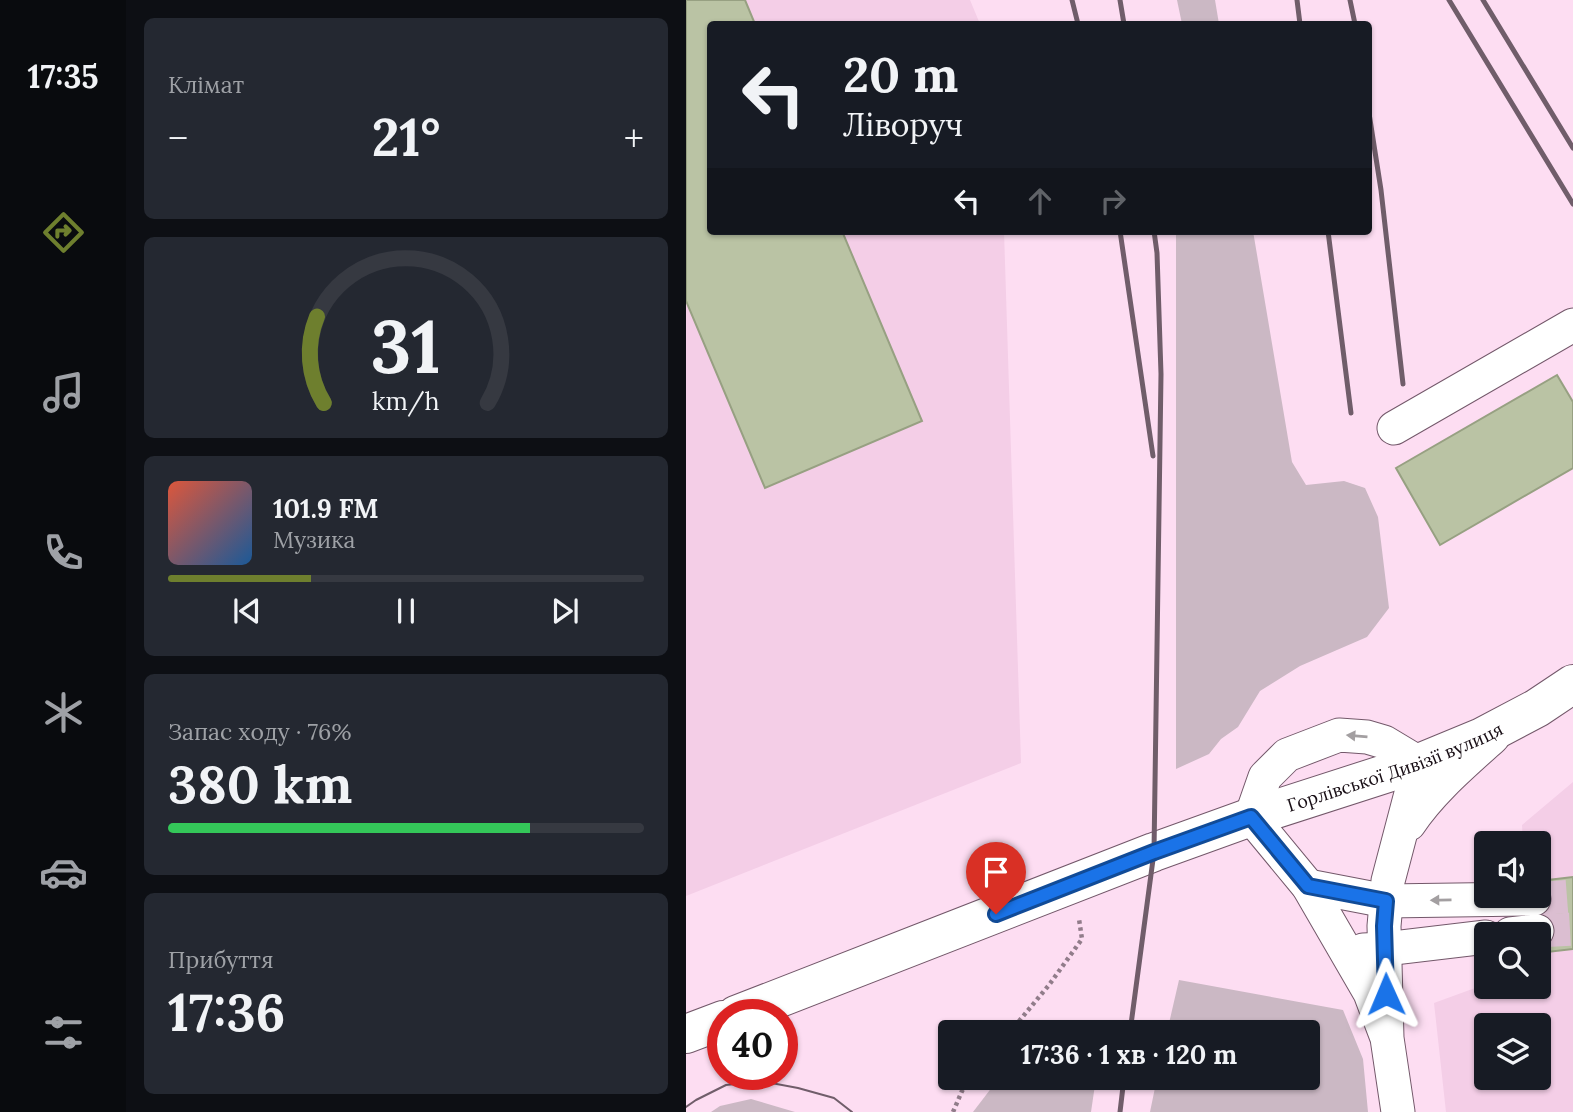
<!DOCTYPE html>
<html lang="uk">
<meta charset="utf-8">
<style>
:root{--surface:#171b24;--page:#242831;--text:#f1f3f6;--muted:#9ea1a6;--line:#363941;--accent:#6e7f2e}
body{margin:0;font-family:Lora,serif;background:var(--page);color:var(--text);height:100vh;display:flex;flex-direction:column;font-size:26px;white-space:nowrap}
*{box-sizing:border-box;margin:0}
p{font-size:23px;color:var(--muted)}
.icon{flex:none;width:38px;height:38px;fill:none;stroke:currentColor;stroke-width:2;stroke-linecap:round;stroke-linejoin:round}
.map{position:relative;flex:1;overflow:hidden}
.drawer{display:flex;flex-direction:column;gap:18px;padding:18px;background:#0d0f14;width:560px}
.drawer>*{flex:none}
.guide{position:absolute;left:21px;top:21px;width:665px;height:214px;border-radius:7px;box-shadow:0 2px 5px #0004;background:#171b24;color:var(--text);overflow:hidden}
.tools{position:absolute;left:788px;top:831px;display:grid;gap:14px}
.tools a{display:grid;place-items:center;width:77px;height:77px;border-radius:7px;background:var(--surface);box-shadow:0 2px 5px #0004;font-size:35px}
.speed{position:absolute;left:21px;top:999px;display:flex;gap:14px;font-size:35px;font-weight:700;text-align:center}
.speed>*{display:grid;place-content:center;width:91px;height:91px;border-radius:50%;background:var(--surface);box-shadow:0 2px 5px #0004;line-height:1}
.speed .limit{border:10px solid #d22;background:#fff;color:#111}
.pin{position:absolute;display:grid;place-items:center;width:60px;height:60px;color:#fff;margin:-72px -30px;border-radius:50% 50% 50% 0;rotate:-45deg;box-shadow:0 0 7px #0007}
.pin .icon{rotate:45deg}
.me{position:absolute;width:77px;margin:-38px;rotate:359deg;stroke-linejoin:round;filter:drop-shadow(0 0 5px #0008)}
.turn{display:flex;align-items:center;gap:24px;height:147px;padding:0 21px;font-size:32px}
.turn .icon{width:91px;height:91px;stroke-width:2.5}
.turn b{display:block;font-size:49px;line-height:60px}
.lanes{display:flex;align-items:center;height:66px;padding:0 21px;background:#0003;justify-content:center;gap:35px;direction:ltr}
.lanes .off{opacity:.35}
.big{font-size:52px;font-weight:700;line-height:1.1}
.drawer .tile{flex:1;display:flex;flex-direction:column;justify-content:center;gap:10px;min-width:0;padding:0 24px;border-radius:10px;background:var(--page)}
.drawer .dial{align-items:center;gap:0}
.dial svg{height:182px;overflow:visible;fill:none;stroke:var(--line);stroke-width:7;stroke-linecap:round;text-anchor:middle}
.dial text{fill:var(--text);stroke:none}
.song{display:flex;align-items:center;gap:21px}
.cover{width:84px;height:84px;border-radius:10px;background:linear-gradient(135deg,hsl(10 70% 55%),hsl(210 70% 35%))}
.played{height:7px;border-radius:4px;background:linear-gradient(90deg,var(--accent) 30%,var(--line) 30%)}
.keys{display:flex;justify-content:space-around;direction:ltr}
.heat{display:flex;justify-content:space-between;align-items:center;font-size:38px;direction:ltr}
.charge{height:10px;border-radius:5px;background:linear-gradient(90deg,#34c759 76%,var(--line) 0)}
.trip{position:absolute;left:252px;top:1020px;width:382px;height:70px;border-radius:7px;background:var(--surface);box-shadow:0 2px 5px #0004;font-weight:700;line-height:70px;text-align:center}
main{display:flex;flex:1;min-height:0}
.tab-bar{display:flex;flex-direction:column;width:126px;justify-content:space-around;align-items:center;background:#090b0e;color:var(--muted)}
.tab-bar .icon{width:49px;height:49px}
.tab-bar .active{color:var(--accent)}
.tab-bar b{font-size:32px;color:var(--text)}
.map>svg:first-child{display:block}
.built{fill:#f4cee7;fill-rule:evenodd}
.green{fill:#cbb8c4}
.building{fill:#bac3a4;stroke:#97a082;stroke-width:2}
.lines{fill:none;stroke-linecap:round;stroke-linejoin:round}
.minor-tunnel{stroke:#dbbed1;stroke-width:33;stroke-dasharray:33 17;stroke-linecap:butt}
.minor-casing{stroke:#73586a;stroke-width:35}
.major-casing{stroke:#73586a;stroke-width:40}
.path{stroke:#917c8a;stroke-width:4.5;stroke-dasharray:3.5 3.5;stroke-linecap:butt}
.minor{stroke:#fff;stroke-width:33}
.major{stroke:#fff;stroke-width:38}
.tram{stroke:#705d6a;stroke-width:2}
.rail{stroke:#705d6a;stroke-width:5}
.oneway{fill:#a39fa1}
.route-casing{stroke:#114b97;stroke-width:18}
.route{stroke:#1a73e8;stroke-width:12}
.labels{text-anchor:middle;dominant-baseline:central;stroke-width:5;stroke-linejoin:round;paint-order:stroke}
.street-label{font-size:18px;fill:#180e15;stroke:#fff}
</style>
<main>
<nav class="tab-bar">
<b>17:35</b>
<svg class="icon active" aria-label="directions" viewBox="0 0 24 24"><path d="M12 3l9 9-9 9-9-9zM9 14v-3h6M13 9l2 2-2 2"/></svg>
<svg class="icon" aria-label="music" viewBox="0 0 24 24"><path d="M9 18V5l10-2v13"/><circle cx="6" cy="18" r="3"/><circle cx="16" cy="16" r="3"/></svg>
<svg class="icon" aria-label="phone" viewBox="0 0 24 24"><path d="M5 4h4l2 5-3 2q2 4 5 5l2-3 5 2v4C11 20 4 13 5 4z"/></svg>
<svg class="icon" aria-label="climate" viewBox="0 0 24 24"><path d="M12 3v18M4 7l16 10M4 17L20 7"/></svg>
<svg class="icon" aria-label="car" viewBox="0 0 24 24"><path d="M5 17H2v-5l4-1 3-4h7l3 4 3 1v5h-3M9 17h6M6 11h13"/><circle cx="7" cy="17" r="2"/><circle cx="17" cy="17" r="2"/></svg>
<svg class="icon" aria-label="filters" viewBox="0 0 24 24"><path d="M4 7h16M4 17h16"/><circle cx="9" cy="7" r="2"/><circle cx="15" cy="17" r="2"/></svg>
</nav>
<section class="drawer">
<div class="tile"><p>Клімат</p>
<div class="heat"><a>−</a><b class="big">21°</b><a>+</a></div>
</div>
<div class="tile dial"><svg viewBox="0 0 100 80">
<path d="M14 69A42 42 0 1 1 86 69"/>
<path d="M14 69A42 42 0 0 1 11 31" stroke="#6e7f2e"/>
<text x="50" y="56" font-size="32" font-weight="700">31</text>
<text x="50" y="72" font-size="11">km/h</text>
</svg></div>
<div class="tile">
<div class="song"><i class="cover"></i><div><b>101.9 FM</b><p>Музика</p></div></div>
<div class="played"></div>
<div class="keys"><svg class="icon" aria-label="previous" viewBox="0 0 24 24"><path d="M18 5L8 12l10 7zM5 5v14"/></svg><svg class="icon" aria-label="pause" viewBox="0 0 24 24"><path d="M8 5v14M16 5v14"/></svg><svg class="icon" aria-label="next" viewBox="0 0 24 24"><path d="M6 5l10 7-10 7zM19 5v14"/></svg></div>
</div>
<div class="tile"><p>Запас ходу · 76%</p><b class="big">380 km</b><div class="charge"></div></div>
<div class="tile"><p>Прибуття</p><b class="big">17:36</b></div>
</section>
<div class="map">
<svg width="887" height="1112" viewBox="0 0 887 1112">
<rect width="100%" height="100%" fill="#fdddf2"/>
<g class="built">
<path d="M 0,0 L 284,0 L 294,24 L 24,24 L 24,231 L 318,231 L 335,763 L 0,896 Z"/>
<path d="M 887,782 L 887,1112 L 760,1112 L 748,1003 L 800,984 L 800,987 L 852,987 L 852,934 L 841,934 L 852,896 L 852,844 L 837,843 L 836,825 ZM 800,1026 L 852,1026 L 852,1078 L 800,1078 Z"/>
</g>
<g class="green">
<path d="M 491,0 L 529,0 L 533,24 L 496,24 Z"/>
<path d="M 490,231 L 567,231 L 606,462 L 620,485 L 658,481 L 679,488 L 692,517 L 703,608 L 681,637 L 614,666 L 574,691 L 552,727 L 535,739 L 523,754 L 490,769 Z"/>
<path d="M 493,980 L 657,1010 L 677,1059 L 682,1112 L 464,1112 L 471,1078 L 621,1078 L 621,1032 L 481,1032 Z"/>
<path d="M 366,1022 L 417,1032 L 355,1032 Z"/>
<path d="M 313,1078 L 410,1078 L 405,1112 L 287,1112 Z"/>
<path d="M 65,1099 L 109,1112 L 25,1112 L 34,1106 Z"/>
</g>
<g class="building">
<path d="M 0,0 L 59,0 L 69,24 L 24,24 L 24,231 L 156,231 L 236,421 L 79,488 L 0,301 Z"/>
<path d="M 871,375 L 887,402 L 887,468 L 754,545 L 710,468 Z"/>
<path d="M 887,877 L 887,949 L 853,953 L 853,950 L 862,947 L 868,939 L 870,930 L 867,920 L 860,914 L 865,908 L 867,899 L 865,890 L 858,883 L 853,881 Z"/>
</g>
<g class="lines">
<g class="minor-tunnel">
<path d="M 848,899 L 887,896"/>
<path d="M 851,931 L 887,929"/>
</g>
<defs>
<g id="minor">
<path d="M 708,428 L 887,325"/>
<path d="M 723,824 C 745,791 777,764 807,737"/>
<path d="M 622,886 L 700,901 L 848,899"/>
<path d="M 824,934 L 851,931"/>
<path d="M 677,950 L 699,949 L 800,937"/>
<path d="M 701,1038 L 684,993 L 622,886 L 565,817 L 579,777 L 601,755 L 653,735 L 681,737 L 698,742 L 733,763 L 702,881 L 698,926 L 701,1038 L 712,1112"/>
</g>
<g id="major">
<path id="s1" d="M 50,1015 L 468,852 L 565,817 L 733,763 L 796,737 L 851,708 L 887,684"/>
<path d="M 0,1034 L 37,1020"/>
</g>
</defs>
<use href="#minor" class="minor-casing"/>
<use href="#major" class="major-casing"/>
<g class="path">
<path d="M 324,1032 L 363,985 L 396,939 L 393,919"/>
<path d="M 267,1112 L 276,1091 L 286,1078"/>
</g>
<use href="#minor" class="minor"/>
<use href="#major" class="major"/>
<path class="tram" d="M 0,1107 L 10,1100 L 40,1085 L 75,1081 L 112,1088 L 148,1098 L 166,1112"/>
<g class="rail">
<path d="M 386,0 L 392,24"/>
<path d="M 434,0 L 438,24"/>
<path d="M 611,0 L 614,24"/>
<path d="M 664,0 L 669,24"/>
<path d="M 763,0 L 887,204"/>
<path d="M 797,0 L 887,148"/>
<path d="M 682,107 L 695,190 L 717,384"/>
<path d="M 434,231 L 467,456"/>
<path d="M 642,231 L 665,413"/>
<path d="M 444,1032 L 468,852 L 475,374 L 471,253 L 468,231"/>
<path d="M 434,1112 L 438,1078"/>
</g>
</g>
<defs><path id="oneway-solid" d="M-6-.8H1V-3.2L6.5 0L1 3.2V.8H-6Z" transform="scale(1.75)"/></defs>
<g class="oneway">
<use href="#oneway-solid" transform="translate(671 736) rotate(-175)"/>
<use href="#oneway-solid" transform="translate(755 900) rotate(179)"/>
</g>
<g class="lines">
<defs>
<path id="route" d="M 310,914 L 468,852 L 565,817 L 622,886 L 700,901 L 698,926 L 700,994"/>
</defs>
<use href="#route" class="route-casing"/>
<use href="#route" class="route"/>
</g>
<g class="labels">
<g class="street-label">
<text stroke="none"><textPath href="#s1" startOffset="704">Горлівської Дивізії вулиця</textPath></text>
</g>
</g>
</svg>
<div class="tools">
<a><svg class="icon" aria-label="sound" viewBox="0 0 24 24"><path d="M4 9h4l5-4v14l-5-4H4zM17 9q2 3 0 6"/></svg></a>
<a><svg class="icon" aria-label="search" viewBox="0 0 24 24"><circle cx="10" cy="10" r="6"/><path d="M15 15l6 6"/></svg></a>
<a><svg class="icon" aria-label="layers" viewBox="0 0 24 24"><path d="M12 4l9 5-9 5-9-5zM3 14l9 5 9-5"/></svg></a>
</div>
<div class="speed"><div class="limit">40</div></div>
<div class="pin" style="left:310px;top:914px;background:#d93025"><svg class="icon" aria-label="arrive" viewBox="0 0 24 24"><path d="M6 21V4h12l-3 4 3 4H6"/></svg></div>
<svg class="me" style="left:700px;top:994px" viewBox="-20 -20 40 40"><path d="M0-17L14 15 0 8-14 15z" fill="#1a73e8" stroke="#fff" stroke-width="4"/></svg>
<div class="trip">17:36 · 1 хв · 120 m</div>
<div class="guide">
<div class="turn"><svg class="icon" aria-label="left" viewBox="0 0 24 24"><path d="M17 20v-9H6M10 6l-5 5 5 5"/></svg><div><b>20 m</b>Ліворуч</div></div>
<div class="lanes"><svg class="icon" aria-label="left" viewBox="0 0 24 24"><path d="M17 20v-9H6M10 6l-5 5 5 5"/></svg><svg class="icon off" aria-label="ahead" viewBox="0 0 24 24"><path d="M12 20V5M6 11l6-6 6 6"/></svg><svg class="icon off" aria-label="right" viewBox="0 0 24 24"><path d="M7 20v-9h11M14 6l5 5-5 5"/></svg></div>
</div>
</div>
</main>
